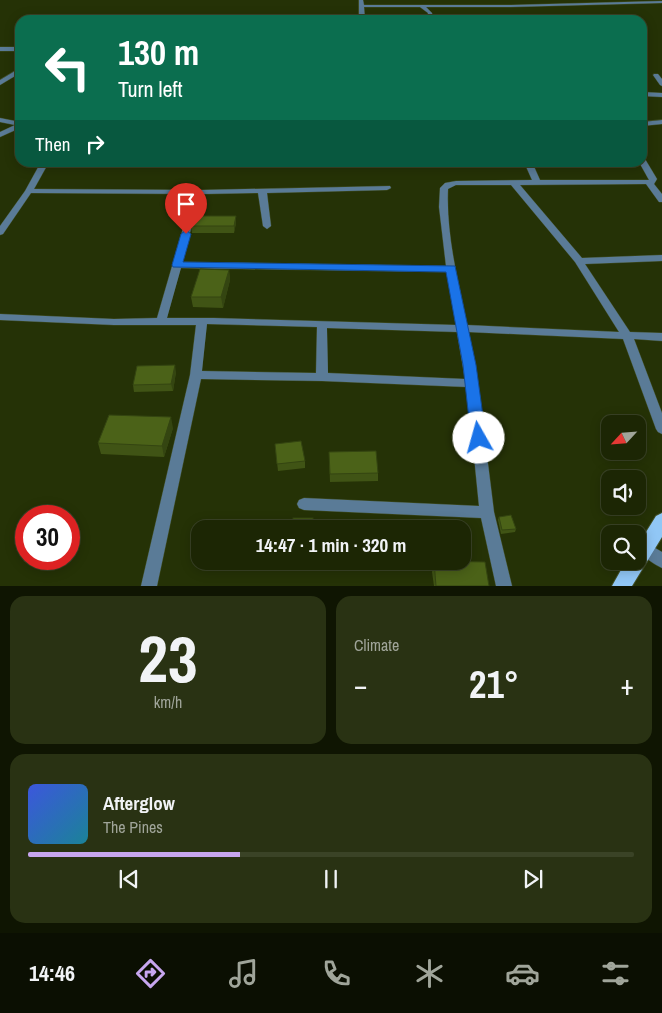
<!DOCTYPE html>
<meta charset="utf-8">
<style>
:root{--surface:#1c2604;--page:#293213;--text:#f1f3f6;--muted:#a0a59a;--line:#3a4326;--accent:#c7a6ef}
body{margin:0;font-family:"Archivo Narrow",sans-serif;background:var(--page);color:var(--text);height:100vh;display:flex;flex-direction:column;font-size:19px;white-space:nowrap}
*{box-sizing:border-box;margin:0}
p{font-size:16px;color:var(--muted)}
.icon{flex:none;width:28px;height:28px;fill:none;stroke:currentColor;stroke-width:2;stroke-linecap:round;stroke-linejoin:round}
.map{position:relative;height:586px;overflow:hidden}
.side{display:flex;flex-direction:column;gap:10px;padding:10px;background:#0f1502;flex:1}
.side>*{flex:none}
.banner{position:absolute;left:15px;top:15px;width:632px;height:152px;border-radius:15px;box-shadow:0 2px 12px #0003,0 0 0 1px var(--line);background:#0b6e4f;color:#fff;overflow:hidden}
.needle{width:32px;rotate:244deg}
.fabs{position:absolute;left:601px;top:415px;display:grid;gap:10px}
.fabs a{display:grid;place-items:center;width:45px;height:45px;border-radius:10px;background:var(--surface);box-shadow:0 2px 12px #0003,0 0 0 1px var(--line);font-size:25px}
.speed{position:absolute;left:15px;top:505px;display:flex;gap:10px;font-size:25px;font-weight:700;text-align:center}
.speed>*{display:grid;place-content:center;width:65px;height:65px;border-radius:50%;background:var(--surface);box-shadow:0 2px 12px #0003,0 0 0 1px var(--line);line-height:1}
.speed .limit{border:8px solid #d22;background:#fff;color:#111}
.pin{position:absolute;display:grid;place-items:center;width:42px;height:42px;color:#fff;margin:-51px -21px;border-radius:50% 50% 50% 0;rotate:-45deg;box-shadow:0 0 5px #0007}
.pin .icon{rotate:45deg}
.me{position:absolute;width:55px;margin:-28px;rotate:353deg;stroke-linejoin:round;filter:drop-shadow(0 0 4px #0008)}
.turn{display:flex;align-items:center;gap:18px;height:105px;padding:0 20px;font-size:22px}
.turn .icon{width:65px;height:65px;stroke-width:2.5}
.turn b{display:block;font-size:35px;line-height:42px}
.then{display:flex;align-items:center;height:48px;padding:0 20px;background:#0003;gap:10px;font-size:19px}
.big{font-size:38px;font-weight:700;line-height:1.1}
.side .card{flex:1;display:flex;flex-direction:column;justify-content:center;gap:8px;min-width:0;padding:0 18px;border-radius:15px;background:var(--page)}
.side .dial{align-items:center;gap:0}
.dial b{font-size:65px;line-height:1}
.song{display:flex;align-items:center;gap:15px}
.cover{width:60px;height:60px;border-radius:8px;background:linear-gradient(135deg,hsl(230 70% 55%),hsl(190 70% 35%))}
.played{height:5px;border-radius:2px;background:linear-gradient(90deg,var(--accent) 35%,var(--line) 35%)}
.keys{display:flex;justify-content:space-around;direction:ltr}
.heat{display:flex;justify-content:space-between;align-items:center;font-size:28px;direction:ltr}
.side .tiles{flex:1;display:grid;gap:10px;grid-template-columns:1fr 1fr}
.card:last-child{grid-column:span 2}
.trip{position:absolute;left:191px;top:520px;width:280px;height:50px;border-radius:15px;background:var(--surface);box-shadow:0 2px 12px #0003,0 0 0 1px var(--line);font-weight:700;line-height:50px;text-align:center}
.tab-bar{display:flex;height:80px;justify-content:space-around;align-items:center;background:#0b0f02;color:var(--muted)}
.tab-bar .icon{width:35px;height:35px}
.tab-bar .active{color:var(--accent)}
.tab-bar b{font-size:22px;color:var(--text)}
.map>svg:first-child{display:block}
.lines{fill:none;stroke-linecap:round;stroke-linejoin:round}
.minor-casing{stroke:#414e25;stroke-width:1}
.primary-casing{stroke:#414e25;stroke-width:2}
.minor{fill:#5a7b97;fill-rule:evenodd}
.primary{fill:#91c7f6;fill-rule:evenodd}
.wall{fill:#405415}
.shaded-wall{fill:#344511}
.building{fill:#4b6218;stroke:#344511}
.route{fill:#1a73e8;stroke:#114b97}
</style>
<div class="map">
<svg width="662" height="586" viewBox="0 0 662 586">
<rect width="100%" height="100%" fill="#253206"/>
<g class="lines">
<defs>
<g id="minor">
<path d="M 359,0 L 363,0 L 364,5 L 511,5 L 662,1 L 662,3 L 511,7 L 426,7 L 432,13 L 433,20 L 427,20 L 428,13 L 420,7 L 364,7 L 365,20 L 359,20 Z"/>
<rect x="0" y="47" width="20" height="4"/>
<path d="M 20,68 L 20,73 L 0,85 L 0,80 Z"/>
<path d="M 654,74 L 658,74 L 662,79 L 662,86 L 660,85 L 653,75 Z"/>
<path d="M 642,92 L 662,93 L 662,97 L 642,96 Z"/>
<path d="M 0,118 L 20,122 L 20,128 L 0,137 L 0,132 L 15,125 L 0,122 Z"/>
<path d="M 662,120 L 662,124 L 642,126 L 642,122 Z"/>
<path d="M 642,159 L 645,159 L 657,179 L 654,184 L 662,194 L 662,202 L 659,202 L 646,184 L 520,185 L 582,258 L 662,255 L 662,261 L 585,264 L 630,332 L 662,333 L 662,341 L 634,339 L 662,413 L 662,434 L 658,432 L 656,429 L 623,339 L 468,332 L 478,383 L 494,512 L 512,586 L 496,586 L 481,518 L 304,510 L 299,508 L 297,504 L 299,500 L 304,498 L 479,506 L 467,387 L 322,381 L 201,379 L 157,586 L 141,586 L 190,375 L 196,325 L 114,325 L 0,320 L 0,314 L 114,319 L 157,318 L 186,218 L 196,194 L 31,193 L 3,234 L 0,235 L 0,226 L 25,191 L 41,162 L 49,162 L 34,189 L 201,190 L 390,186 L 391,188 L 387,190 L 267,193 L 271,226 L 267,229 L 263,226 L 258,193 L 204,194 L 194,218 L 182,262 L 446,266 L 439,207 L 440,188 L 445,183 L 456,181 L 532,180 L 524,162 L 532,162 L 540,180 L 649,180 L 639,162 L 642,162 ZM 456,185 L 511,185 L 575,262 L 619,332 L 467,325 C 458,281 446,234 448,189 ZM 181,268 L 447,272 L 456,325 L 214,318 L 167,318 ZM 207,324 L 317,327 L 316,373 L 202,371 ZM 327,328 L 457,332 L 465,379 L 328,373 Z"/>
<path d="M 645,542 L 662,552 L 662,568 C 653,564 642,556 638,548 L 640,543 Z"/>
</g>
<path id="primary" d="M 662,513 L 662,537 L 632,586 L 612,586 L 626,561 L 638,561 L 638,545 L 656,516 Z"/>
</defs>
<use href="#minor" class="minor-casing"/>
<use href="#primary" class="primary-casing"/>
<use href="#minor" class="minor"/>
<use href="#primary" class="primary"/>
</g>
<g class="wall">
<path d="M 236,223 L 234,233 L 192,233 L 191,226 Z"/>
<path d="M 229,270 L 230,280 L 223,308 L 193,307 L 191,297 Z"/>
<path d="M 176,372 L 173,391 L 134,392 L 133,385 Z"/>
<path d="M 173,428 L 164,457 L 101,454 L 98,443 Z"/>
<path d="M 275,444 L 305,461 L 305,468 L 278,471 Z"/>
<path d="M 329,452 L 378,473 L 378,481 L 330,482 Z"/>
<path d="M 499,517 L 516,529 L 515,532 L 501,534 L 498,520 Z"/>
<path d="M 434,561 L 489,586 L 434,586 L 432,572 Z"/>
</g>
<g class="shaded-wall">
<path d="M 236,216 L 236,223 L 234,233 L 234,226 Z"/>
<path d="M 229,270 L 230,280 L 223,308 L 221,297 Z"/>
<path d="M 175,365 L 176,372 L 173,391 L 171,384 Z"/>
<path d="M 171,417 L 173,428 L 164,457 L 162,446 Z"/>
</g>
<g class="building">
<path d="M 194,216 L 236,216 L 234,226 L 191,226 Z"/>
<path d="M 200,269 L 229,270 L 221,297 L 191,297 Z"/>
<path d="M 175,365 L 171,384 L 133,385 L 137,366 Z"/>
<path d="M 109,415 L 171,417 L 162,446 L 98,443 Z"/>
<path d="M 301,441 L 305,461 L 277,464 L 275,444 Z"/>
<path d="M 376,451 L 378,473 L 330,474 L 329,452 Z"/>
<path d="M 511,515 L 516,529 L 502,530 L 499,517 Z"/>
<rect x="293" y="518" width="20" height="11"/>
<path d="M 434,561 L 485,562 L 489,586 L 436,586 Z"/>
</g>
<path class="route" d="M 186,230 L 191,234 L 183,262 L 455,266 L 476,365 L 486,438 L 484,442 L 479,443 L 474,442 L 471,438 L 463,365 L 446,272 L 173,267 L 172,265 L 181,234 Z"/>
</svg>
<div class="fabs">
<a><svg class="needle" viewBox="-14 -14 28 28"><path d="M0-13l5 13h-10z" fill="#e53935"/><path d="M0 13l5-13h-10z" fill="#a0a59a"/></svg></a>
<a><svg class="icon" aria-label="sound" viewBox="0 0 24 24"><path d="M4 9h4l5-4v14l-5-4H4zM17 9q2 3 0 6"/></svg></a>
<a><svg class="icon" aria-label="search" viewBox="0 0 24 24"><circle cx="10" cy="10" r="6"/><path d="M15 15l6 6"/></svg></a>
</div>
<div class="speed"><div class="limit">30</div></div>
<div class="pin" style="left:186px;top:234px;background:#d93025"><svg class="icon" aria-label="arrive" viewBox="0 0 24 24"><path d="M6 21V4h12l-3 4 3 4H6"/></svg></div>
<svg class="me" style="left:479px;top:438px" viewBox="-20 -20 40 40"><circle r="19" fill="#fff"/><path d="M0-13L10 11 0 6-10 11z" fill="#1a73e8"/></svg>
<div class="trip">14:47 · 1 min · 320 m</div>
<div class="banner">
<div class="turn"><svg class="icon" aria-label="left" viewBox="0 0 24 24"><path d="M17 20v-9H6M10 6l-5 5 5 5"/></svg><div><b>130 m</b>Turn left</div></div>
<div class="then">Then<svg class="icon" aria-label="right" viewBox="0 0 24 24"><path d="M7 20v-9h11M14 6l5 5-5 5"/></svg></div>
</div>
</div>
<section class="side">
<div class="tiles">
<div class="card dial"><b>23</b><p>km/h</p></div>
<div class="card"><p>Climate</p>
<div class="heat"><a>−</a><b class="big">21°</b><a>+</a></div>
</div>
<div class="card">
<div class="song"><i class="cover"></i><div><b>Afterglow</b><p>The Pines</p></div></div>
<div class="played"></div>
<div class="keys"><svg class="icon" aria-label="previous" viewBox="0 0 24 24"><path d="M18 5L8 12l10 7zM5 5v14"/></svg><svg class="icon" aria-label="pause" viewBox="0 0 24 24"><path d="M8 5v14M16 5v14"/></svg><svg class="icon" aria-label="next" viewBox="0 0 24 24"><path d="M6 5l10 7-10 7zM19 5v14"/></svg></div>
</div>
</div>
</section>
<nav class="tab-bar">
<b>14:46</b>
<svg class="icon active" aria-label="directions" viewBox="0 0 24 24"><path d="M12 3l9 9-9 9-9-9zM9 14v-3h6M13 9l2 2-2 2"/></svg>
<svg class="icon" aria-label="music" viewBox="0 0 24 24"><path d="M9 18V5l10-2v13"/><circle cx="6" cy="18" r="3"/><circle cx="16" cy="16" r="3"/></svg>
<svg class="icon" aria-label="phone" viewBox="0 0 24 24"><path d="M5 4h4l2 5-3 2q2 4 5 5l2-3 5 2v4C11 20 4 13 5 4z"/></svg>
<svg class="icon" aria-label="climate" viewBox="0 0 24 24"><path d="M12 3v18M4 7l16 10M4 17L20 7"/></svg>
<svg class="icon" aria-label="car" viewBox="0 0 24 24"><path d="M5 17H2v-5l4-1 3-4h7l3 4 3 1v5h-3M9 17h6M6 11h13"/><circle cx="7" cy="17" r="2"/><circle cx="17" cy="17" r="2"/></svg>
<svg class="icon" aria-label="filters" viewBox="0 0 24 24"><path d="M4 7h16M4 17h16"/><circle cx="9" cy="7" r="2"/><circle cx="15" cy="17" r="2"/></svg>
</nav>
